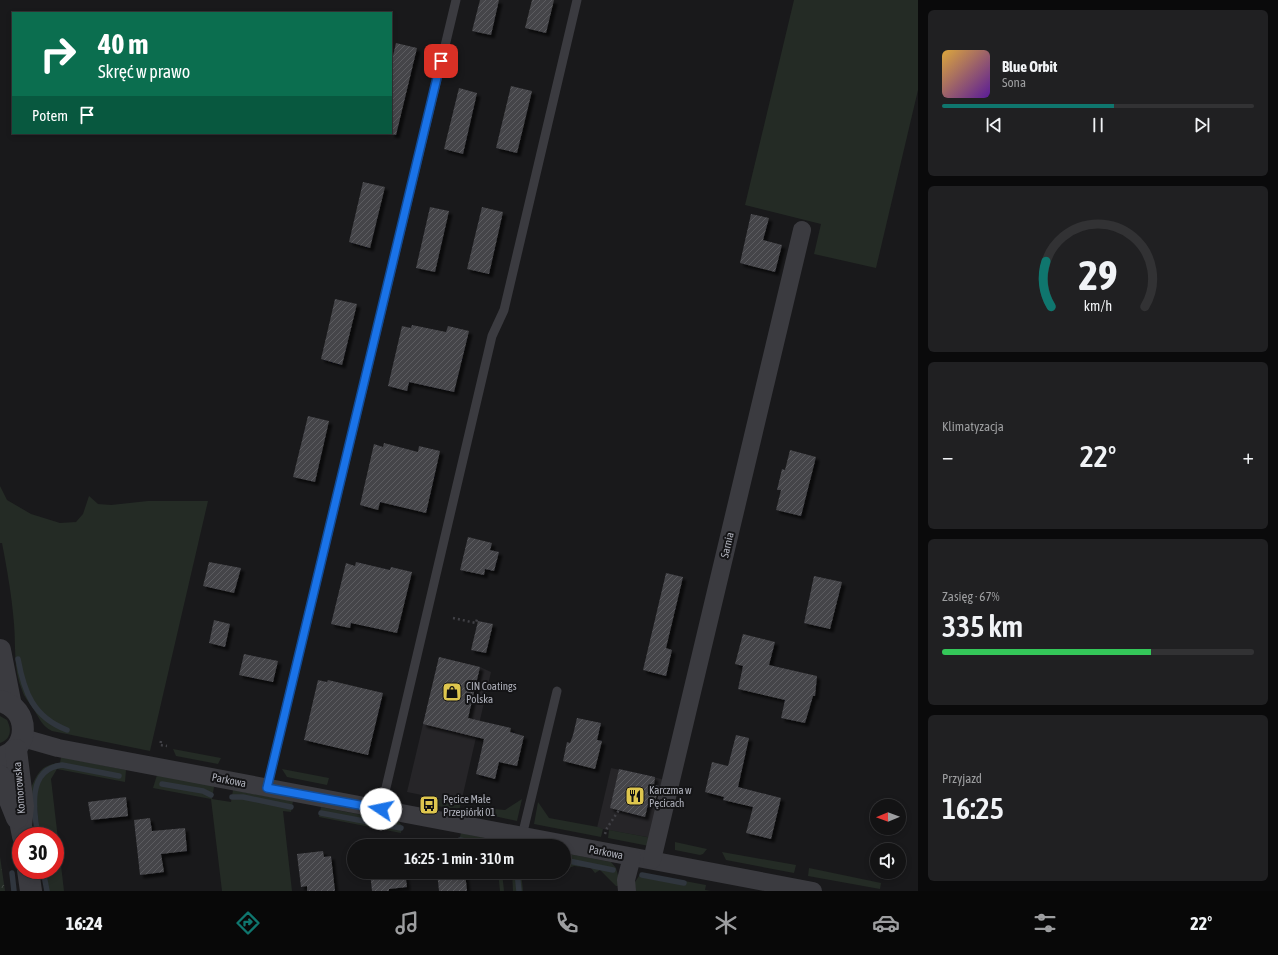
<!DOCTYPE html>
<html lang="pl">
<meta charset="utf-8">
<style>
:root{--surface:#131314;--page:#202022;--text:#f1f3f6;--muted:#9d9ea0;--line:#323234;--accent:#0f766e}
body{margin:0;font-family:"Asap Condensed",sans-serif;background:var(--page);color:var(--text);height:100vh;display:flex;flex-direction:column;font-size:15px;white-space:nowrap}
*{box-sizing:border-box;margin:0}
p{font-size:13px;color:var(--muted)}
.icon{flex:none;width:22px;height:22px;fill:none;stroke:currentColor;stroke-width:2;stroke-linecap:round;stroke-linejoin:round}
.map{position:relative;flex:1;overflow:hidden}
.details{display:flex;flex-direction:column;gap:10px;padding:10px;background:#0a0a0b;width:360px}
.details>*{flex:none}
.guide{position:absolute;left:12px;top:12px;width:380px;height:122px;border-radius:0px;box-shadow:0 2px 6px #0003,0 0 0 1px var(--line);background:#0b6e4f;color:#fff;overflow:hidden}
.needle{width:26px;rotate:269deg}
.controls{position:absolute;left:870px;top:799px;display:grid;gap:8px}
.controls a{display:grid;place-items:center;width:36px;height:36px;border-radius:50%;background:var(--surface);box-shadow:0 2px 6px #0003,0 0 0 1px var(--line);font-size:20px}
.speed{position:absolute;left:12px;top:827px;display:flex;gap:8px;font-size:20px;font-weight:700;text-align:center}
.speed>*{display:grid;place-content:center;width:52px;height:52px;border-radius:50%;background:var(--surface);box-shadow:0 2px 6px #0003,0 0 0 1px var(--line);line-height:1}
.speed .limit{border:6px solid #d22;background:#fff;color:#111}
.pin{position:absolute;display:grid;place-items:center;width:34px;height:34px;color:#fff;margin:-17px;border-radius:8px;box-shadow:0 2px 6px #0006}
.me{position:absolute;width:44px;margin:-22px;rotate:281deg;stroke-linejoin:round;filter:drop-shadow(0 0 3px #0008)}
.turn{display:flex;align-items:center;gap:14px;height:84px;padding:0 20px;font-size:18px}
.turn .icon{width:52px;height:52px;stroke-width:2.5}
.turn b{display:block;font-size:28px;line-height:34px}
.then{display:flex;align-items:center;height:38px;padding:0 20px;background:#0003;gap:8px;font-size:15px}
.big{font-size:30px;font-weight:600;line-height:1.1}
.details .tile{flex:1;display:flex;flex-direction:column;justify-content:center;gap:6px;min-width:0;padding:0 14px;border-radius:6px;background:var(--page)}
.details .dial{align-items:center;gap:0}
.dial svg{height:104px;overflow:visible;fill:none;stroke:var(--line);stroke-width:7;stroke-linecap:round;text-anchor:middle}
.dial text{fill:var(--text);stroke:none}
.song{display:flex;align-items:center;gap:12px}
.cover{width:48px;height:48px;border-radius:6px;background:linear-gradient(135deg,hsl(40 70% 55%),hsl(270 70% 35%))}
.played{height:4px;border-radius:2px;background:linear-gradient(90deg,var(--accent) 55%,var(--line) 55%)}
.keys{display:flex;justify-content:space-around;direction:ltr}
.heat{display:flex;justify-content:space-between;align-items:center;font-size:22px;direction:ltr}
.charge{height:6px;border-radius:3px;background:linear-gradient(90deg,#34c759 67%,var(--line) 0)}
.trip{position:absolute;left:347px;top:839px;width:224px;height:40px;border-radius:20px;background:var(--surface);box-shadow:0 2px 6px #0003,0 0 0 1px var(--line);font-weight:600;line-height:40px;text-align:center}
.tab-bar{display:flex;height:64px;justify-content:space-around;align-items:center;background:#080808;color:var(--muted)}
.tab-bar .icon{width:28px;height:28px}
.tab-bar .on{color:var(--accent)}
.tab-bar b{font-size:18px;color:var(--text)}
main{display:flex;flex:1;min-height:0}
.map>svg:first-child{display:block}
.built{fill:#262528}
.green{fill:#242b25}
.forest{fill:url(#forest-crowns)}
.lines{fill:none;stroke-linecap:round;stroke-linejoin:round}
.stream{stroke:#30363e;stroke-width:5.5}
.building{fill:url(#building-hatch);filter:url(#shadow)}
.path{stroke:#414146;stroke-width:2.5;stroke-dasharray:2 3;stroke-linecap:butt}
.service{stroke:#3b3b40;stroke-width:9}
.minor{stroke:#3b3b40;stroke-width:18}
.tertiary{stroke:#3b3b40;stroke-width:22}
.route-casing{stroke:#114b97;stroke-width:10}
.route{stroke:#1a73e8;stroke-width:7}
.labels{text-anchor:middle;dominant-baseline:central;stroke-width:4;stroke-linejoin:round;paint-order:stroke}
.street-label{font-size:11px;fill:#adafb9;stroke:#141416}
.poi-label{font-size:11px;fill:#adafb9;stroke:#141416;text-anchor:start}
</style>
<main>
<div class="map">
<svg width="918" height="891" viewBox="0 0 918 891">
<defs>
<pattern id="forest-crowns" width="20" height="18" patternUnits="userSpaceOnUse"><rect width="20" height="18" fill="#242b25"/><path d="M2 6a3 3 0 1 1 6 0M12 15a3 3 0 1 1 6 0" fill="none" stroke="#414743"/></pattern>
<pattern id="building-hatch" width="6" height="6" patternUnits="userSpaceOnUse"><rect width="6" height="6" fill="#444448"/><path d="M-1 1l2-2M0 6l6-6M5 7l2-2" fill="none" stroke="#5c5c60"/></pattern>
<filter id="shadow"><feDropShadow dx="3.5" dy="3.5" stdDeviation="1" flood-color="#0009"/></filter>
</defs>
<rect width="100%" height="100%" fill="#19191b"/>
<g class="built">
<path d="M 439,657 L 480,667 L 491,672 L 461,803 L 407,792 Z"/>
<path d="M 611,768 L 666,780 L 652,838 L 597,828 Z"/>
</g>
<g class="green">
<path d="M 794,0 L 918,0 L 918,90 L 876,268 L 814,254 L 821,224 L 745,205 Z"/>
<path d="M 0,486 L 7,500 L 31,514 L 60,523 L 76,522 L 83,514 L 89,496 L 98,504 L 111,505 L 148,501 L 208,501 L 150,751 L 52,731 C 42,726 39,718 33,708 C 29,702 24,697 22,690 C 13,669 16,646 14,624 C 12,597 7,569 2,543 L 0,543 Z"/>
<path d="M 0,716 L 7,720 C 12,730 11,739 0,743 Z"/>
<path d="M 173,749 L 221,758 L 218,764 L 176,756 Z"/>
<path d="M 61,757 L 126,770 L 125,782 L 57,769 L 51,779 L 64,891 L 49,891 L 46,870 L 55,870 L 55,836 L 40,836 L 36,797 L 26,797 C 37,780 35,765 60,763 Z"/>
<path d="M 282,769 L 329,778 L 327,785 L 287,777 Z"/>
<path d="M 157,775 L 212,785 L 214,787 L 212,799 L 231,802 L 233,790 L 293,801 L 291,812 L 283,811 L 292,891 L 222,891 L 211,799 L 153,788 Z"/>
<path d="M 425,796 L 461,803 L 459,810 L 422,803 Z"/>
<path d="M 522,799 L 517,821 L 494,816 L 494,809 L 505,810 Z"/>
<path d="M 538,802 L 549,818 L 598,827 L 603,829 L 601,837 L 534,824 Z"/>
<path d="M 321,807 L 399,822 L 402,826 L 401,833 L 319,817 Z"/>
<path d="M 609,830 L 652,838 L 649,846 L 608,838 Z"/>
<path d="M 461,833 L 491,839 L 496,846 L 470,846 L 458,844 Z"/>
<path d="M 675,842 L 707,849 L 703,854 L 700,855 L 675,850 Z"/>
<path d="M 722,852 L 796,865 L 794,873 L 726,860 Z"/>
<path d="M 564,853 L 611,862 L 616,868 L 621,886 L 616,886 L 600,870 L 595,873 L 591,868 L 574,866 L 569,868 L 564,864 Z"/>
<path d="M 809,868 L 881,883 L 880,889 L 808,876 Z"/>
<path d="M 498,872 L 502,872 L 504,891 L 500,891 Z"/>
<path d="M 512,872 L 521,872 L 523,891 L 513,891 Z"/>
<path d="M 641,873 L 706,885 L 705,890 L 711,891 L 636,891 L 633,885 Z"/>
</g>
<path class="forest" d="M 0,857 L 5,891 L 0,891 Z"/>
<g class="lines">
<g class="stream">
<path d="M 18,659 C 24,692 33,717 67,730"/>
<path d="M 162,784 L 203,791 L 211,795"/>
<path d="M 232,797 L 243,797 L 291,807"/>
<path d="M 321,813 L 401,828"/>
<path d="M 38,836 C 34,812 26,769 62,765 L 119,776"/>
<path d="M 460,840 L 491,846"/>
<path d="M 564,860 L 613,870"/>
<path d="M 43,870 L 47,891"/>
<path d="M 517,872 L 519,891"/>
<path d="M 12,873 L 14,891"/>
<path d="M 642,875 L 684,883"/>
</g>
</g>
<g class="building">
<path d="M 480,0 L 499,0 L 491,35 L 472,31 Z"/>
<path d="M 532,0 L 554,0 L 546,33 L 525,28 Z"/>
<path d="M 396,43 L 417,48 L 396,135 L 391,134 L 391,64 Z"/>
<path d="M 511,86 L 532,91 L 517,153 L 496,148 Z"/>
<path d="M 459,88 L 477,93 L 463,154 L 444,149 Z"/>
<path d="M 363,182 L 385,187 L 370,248 L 349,242 Z"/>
<path d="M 430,207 L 449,211 L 435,272 L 416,268 Z"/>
<path d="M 482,207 L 503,212 L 489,274 L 467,269 Z"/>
<path d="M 751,214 L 769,218 L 763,240 L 782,245 L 775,272 L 740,263 Z"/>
<path d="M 335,299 L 357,304 L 342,365 L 321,359 Z"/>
<path d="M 412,325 L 446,332 L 448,326 L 469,331 L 454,392 L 409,382 L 407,391 L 388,386 L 402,326 L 411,328 Z"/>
<path d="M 308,416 L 329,421 L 315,482 L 293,477 Z"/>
<path d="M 384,443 L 418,452 L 419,446 L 440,451 L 426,513 L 380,502 L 378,510 L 360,505 L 374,444 L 383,447 Z"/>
<path d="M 790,450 L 816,457 L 801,516 L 776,510 L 781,490 L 777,490 L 782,469 L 785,470 Z"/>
<path d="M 468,537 L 492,543 L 490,550 L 499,552 L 494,571 L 485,569 L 484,575 L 460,570 Z"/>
<path d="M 209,562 L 241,568 L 234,593 L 203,586 Z"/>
<path d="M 356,562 L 390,570 L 391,567 L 412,572 L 397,633 L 351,623 L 350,628 L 331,624 L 346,563 L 355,566 Z"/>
<path d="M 666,573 L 683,577 L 666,648 L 672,650 L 666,676 L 643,670 Z"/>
<path d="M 814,576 L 842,582 L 830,629 L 804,623 Z"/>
<path d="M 214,620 L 230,624 L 225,647 L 209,643 Z"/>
<path d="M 478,621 L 493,624 L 486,653 L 471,650 Z"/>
<path d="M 743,634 L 775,642 L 769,665 L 817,676 L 815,696 L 813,696 L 805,723 L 781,718 L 785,700 L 738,689 L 743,666 L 735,664 Z"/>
<path d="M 244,654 L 278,661 L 273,682 L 239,675 Z"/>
<path d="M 439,657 L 480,667 L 468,718 L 511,728 L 510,732 L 524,736 L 517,766 L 499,762 L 495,779 L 476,774 L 484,739 L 423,724 Z"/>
<path d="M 318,680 L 327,682 L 328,680 L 383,693 L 368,755 L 304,740 Z"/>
<path d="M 577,718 L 601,723 L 597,740 L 602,741 L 595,769 L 563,761 L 567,742 L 570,743 L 573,735 Z"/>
<path d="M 736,735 L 749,738 L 738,787 L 781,798 L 771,839 L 746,833 L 753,807 L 723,800 L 724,797 L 705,792 L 712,762 L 728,766 Z"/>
<path d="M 619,769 L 655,777 L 654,785 L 659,786 L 655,802 L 649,800 L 645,817 L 610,808 Z"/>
<path d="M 126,797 L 128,816 L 91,820 L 88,802 Z"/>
<path d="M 150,818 L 152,831 L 185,828 L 187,851 L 161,854 L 164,872 L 140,875 L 134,820 Z"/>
<path d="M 323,851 L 324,857 L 331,856 L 335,891 L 307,891 L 307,886 L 301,887 L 297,854 Z"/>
<path d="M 370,872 L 405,872 L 407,887 L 389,889 L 389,891 L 372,891 Z"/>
<path d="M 437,872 L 465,872 L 467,891 L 439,891 Z"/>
</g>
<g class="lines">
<g class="path">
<path d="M 453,618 L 476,623 L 477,619"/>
<path d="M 161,741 L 160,745 L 167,746"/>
<path d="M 605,834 L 607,828 L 619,810"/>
</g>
<g class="service">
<path d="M 267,788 L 456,0"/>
<path d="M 381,809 L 492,336 L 504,310 L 577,0"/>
<path d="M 522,836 L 557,691"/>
</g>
<g class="minor">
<path d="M 23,738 L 58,748 L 813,891"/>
<path d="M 652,860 L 802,230"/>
<path d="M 627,891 L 626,880 L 632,857"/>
</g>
<g class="tertiary">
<path d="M 0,650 L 11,706"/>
<path d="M 0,701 C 31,708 30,751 0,758"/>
<path d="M 16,750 L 23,806 L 21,826 L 23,836"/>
<path d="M 0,776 L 17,818"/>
<path d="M 28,870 L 31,891"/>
</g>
</g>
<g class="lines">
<defs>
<path id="route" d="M 381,809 L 267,788 L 441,61"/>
</defs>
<use href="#route" class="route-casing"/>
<use href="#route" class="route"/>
</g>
<defs>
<symbol id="shop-square" viewBox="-11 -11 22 22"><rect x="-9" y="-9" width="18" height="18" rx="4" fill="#dec64e" stroke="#141416"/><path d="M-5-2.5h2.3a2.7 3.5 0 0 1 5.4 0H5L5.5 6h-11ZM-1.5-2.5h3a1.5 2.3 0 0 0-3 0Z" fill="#111"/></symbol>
<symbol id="restaurant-square" viewBox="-11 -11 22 22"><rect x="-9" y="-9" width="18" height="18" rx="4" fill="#dec64e" stroke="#141416"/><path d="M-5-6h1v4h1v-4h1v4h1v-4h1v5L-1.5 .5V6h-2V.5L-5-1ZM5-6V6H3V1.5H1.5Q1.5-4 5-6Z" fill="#111"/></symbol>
<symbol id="bus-square" viewBox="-11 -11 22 22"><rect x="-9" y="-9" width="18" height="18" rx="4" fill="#dec64e" stroke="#141416"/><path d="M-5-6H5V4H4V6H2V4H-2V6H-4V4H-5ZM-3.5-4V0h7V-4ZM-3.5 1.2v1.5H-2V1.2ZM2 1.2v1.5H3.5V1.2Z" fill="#111"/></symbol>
</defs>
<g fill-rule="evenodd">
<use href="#shop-square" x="441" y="681" width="22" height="22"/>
<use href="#restaurant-square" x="624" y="785" width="22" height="22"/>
<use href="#bus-square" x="418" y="794" width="22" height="22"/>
</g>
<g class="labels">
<g class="street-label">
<text transform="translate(727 545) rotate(-77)">Sarnia</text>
<text transform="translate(229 780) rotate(11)">Parkowa</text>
<text transform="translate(19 788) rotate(-95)">Komorowska</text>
<text transform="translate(606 852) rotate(11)">Parkowa</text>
</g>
<g class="poi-label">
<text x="466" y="686">CIN Coatings<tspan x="466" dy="13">Polska</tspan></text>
<text x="649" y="790">Karczma w<tspan x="649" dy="13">Pęcicach</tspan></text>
<text x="443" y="799">Pęcice Małe<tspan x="443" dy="13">Przepiórki 01</tspan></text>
</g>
</g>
</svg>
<div class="controls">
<a><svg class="needle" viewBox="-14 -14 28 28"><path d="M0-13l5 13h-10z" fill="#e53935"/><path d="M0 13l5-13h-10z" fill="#9d9ea0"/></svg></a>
<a><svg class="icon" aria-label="sound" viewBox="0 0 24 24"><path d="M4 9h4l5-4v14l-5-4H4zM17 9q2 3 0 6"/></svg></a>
</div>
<div class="speed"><div class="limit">30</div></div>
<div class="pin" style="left:441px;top:61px;background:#d93025"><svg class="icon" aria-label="arrive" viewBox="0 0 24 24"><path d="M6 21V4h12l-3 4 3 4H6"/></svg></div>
<svg class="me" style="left:381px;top:809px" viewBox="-20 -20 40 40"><circle r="19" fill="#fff"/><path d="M0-13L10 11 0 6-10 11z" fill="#1a73e8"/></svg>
<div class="trip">16:25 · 1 min · 310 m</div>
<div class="guide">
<div class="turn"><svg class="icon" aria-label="right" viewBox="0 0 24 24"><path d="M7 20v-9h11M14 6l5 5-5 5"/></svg><div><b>40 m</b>Skręć w prawo</div></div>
<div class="then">Potem<svg class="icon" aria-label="arrive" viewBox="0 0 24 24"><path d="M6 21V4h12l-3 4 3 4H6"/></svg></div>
</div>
</div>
<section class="details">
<div class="tile">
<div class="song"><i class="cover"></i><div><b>Blue Orbit</b><p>Sona</p></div></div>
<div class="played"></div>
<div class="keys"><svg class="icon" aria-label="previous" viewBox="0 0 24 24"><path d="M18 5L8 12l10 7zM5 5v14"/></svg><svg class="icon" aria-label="pause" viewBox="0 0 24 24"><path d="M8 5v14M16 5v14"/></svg><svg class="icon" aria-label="next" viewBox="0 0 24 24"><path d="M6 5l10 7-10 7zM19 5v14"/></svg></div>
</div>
<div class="tile dial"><svg viewBox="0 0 100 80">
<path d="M14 69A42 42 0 1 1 86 69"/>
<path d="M14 69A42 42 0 0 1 10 34" stroke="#0f766e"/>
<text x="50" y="56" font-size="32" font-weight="700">29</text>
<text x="50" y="72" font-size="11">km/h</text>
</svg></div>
<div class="tile"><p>Klimatyzacja</p>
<div class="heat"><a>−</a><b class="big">22°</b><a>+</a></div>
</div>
<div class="tile"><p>Zasięg · 67%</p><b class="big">335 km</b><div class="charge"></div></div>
<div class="tile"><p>Przyjazd</p><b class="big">16:25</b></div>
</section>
</main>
<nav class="tab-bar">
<b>16:24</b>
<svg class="icon on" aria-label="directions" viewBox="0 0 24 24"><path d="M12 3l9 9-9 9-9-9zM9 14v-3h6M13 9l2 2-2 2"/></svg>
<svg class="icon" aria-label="music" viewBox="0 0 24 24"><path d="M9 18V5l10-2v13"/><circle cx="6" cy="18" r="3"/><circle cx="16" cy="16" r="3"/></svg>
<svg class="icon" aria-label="phone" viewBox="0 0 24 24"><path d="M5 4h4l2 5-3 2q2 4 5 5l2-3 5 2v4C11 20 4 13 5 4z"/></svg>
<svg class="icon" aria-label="climate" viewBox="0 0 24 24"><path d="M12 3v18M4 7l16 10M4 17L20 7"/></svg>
<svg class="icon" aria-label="car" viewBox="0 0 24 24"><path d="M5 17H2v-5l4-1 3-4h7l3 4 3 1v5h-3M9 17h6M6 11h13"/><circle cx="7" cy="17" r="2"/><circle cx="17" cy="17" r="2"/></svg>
<svg class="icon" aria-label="filters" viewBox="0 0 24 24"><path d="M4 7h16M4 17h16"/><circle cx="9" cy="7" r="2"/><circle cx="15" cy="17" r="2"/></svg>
<b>22°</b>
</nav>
